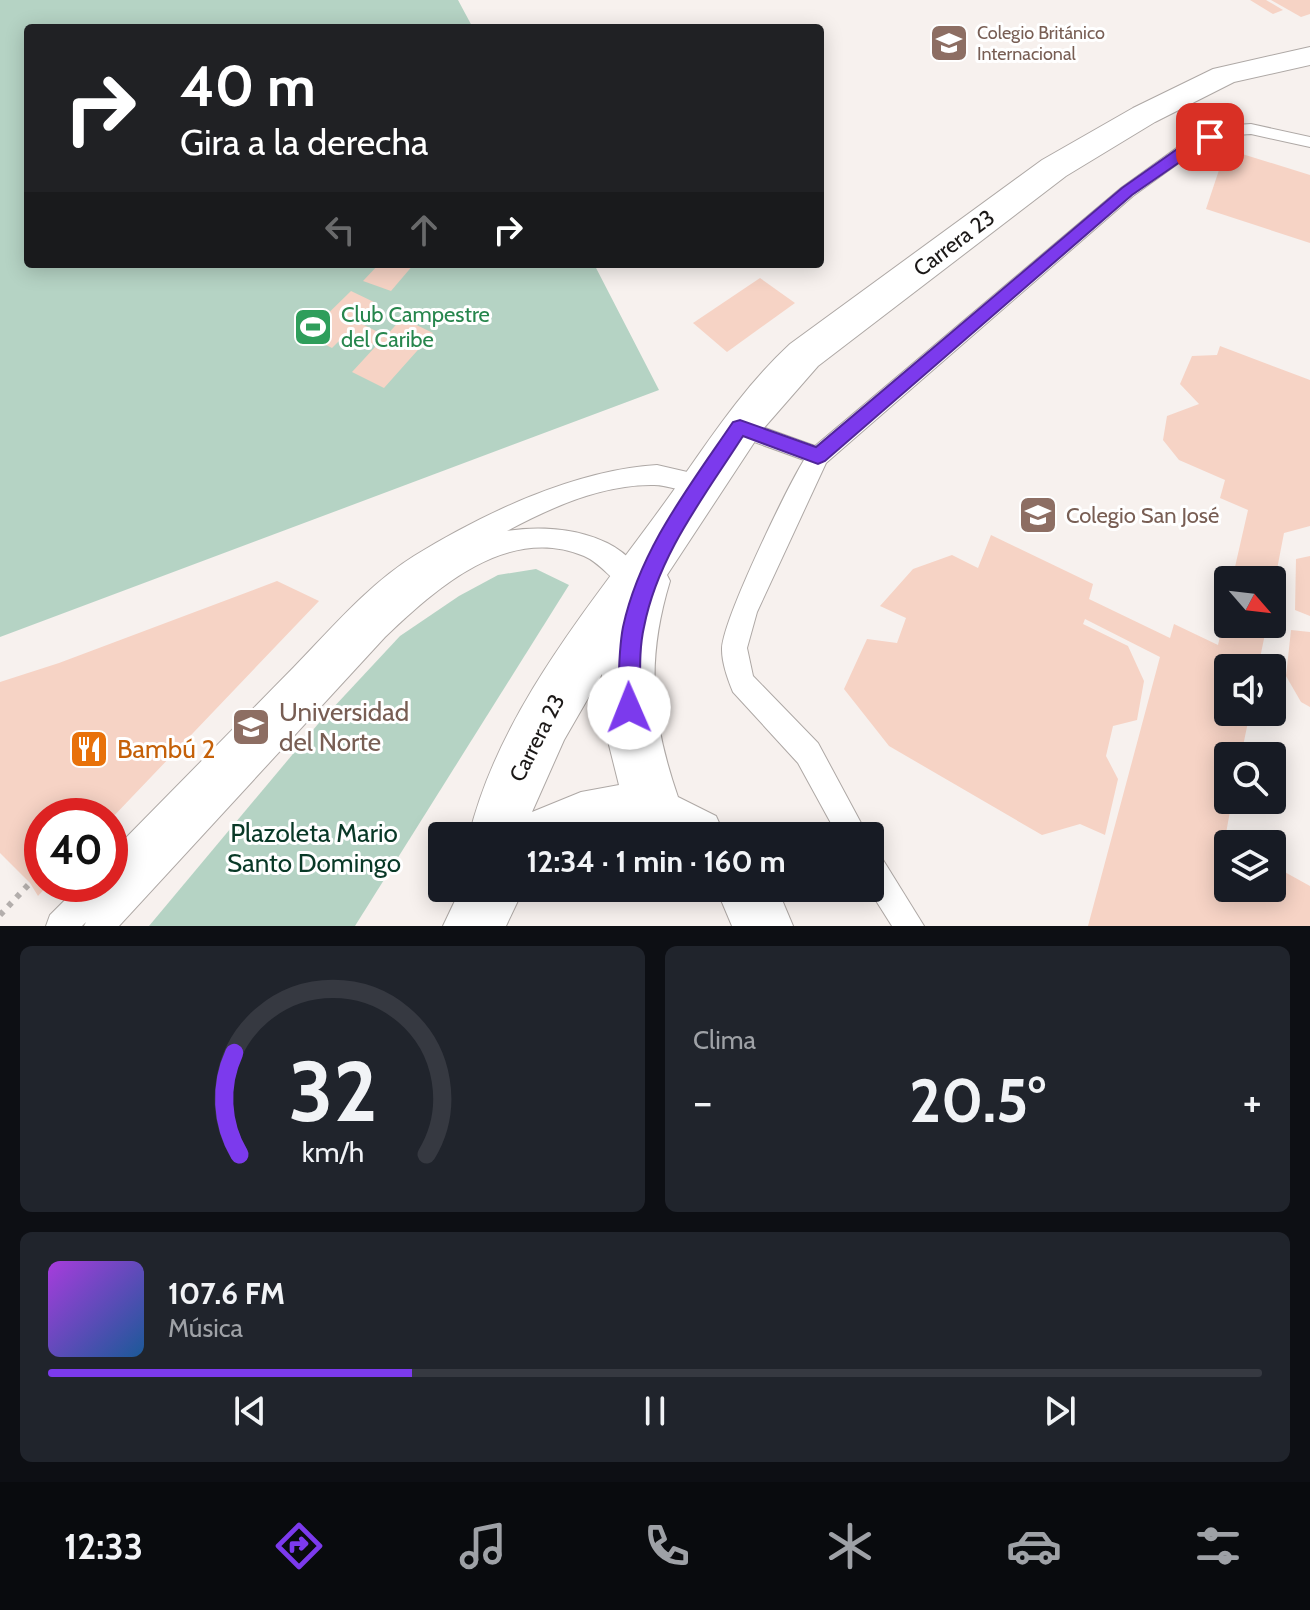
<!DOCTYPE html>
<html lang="es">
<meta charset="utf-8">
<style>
:root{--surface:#171b24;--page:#20242c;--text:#f1f3f6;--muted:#9ea1a6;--line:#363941;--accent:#7c3aed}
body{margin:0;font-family:Cabin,sans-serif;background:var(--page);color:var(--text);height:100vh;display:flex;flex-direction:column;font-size:30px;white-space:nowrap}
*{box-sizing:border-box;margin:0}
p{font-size:26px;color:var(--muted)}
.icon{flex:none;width:44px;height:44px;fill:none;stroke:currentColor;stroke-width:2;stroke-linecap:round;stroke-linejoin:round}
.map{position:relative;height:926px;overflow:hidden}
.side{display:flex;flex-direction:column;gap:20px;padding:20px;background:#0d0f14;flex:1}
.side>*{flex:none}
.banner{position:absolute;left:24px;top:24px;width:800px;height:244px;border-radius:8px;box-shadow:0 4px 20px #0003;background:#202124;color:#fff;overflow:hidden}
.needle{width:52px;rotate:118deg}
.controls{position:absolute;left:1214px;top:566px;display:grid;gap:16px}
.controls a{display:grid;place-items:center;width:72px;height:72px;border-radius:8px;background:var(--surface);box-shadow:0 4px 20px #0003;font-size:40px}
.speed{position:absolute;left:24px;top:798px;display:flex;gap:16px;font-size:40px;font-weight:700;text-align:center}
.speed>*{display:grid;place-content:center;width:104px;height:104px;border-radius:50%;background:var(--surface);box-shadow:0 4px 20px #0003;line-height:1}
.speed .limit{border:12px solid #d22;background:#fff;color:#111}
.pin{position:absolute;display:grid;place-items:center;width:68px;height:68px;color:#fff;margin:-34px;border-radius:16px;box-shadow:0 4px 12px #0006}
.me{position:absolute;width:88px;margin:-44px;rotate:359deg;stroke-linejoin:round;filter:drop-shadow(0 0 6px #0008)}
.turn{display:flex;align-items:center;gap:28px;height:168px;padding:0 24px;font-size:36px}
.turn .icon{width:104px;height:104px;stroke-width:2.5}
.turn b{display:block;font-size:56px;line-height:68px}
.lanes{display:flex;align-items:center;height:76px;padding:0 24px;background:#0003;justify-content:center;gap:40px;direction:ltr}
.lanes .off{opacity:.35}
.big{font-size:60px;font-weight:800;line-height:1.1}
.side .tile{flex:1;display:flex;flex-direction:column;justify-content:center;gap:12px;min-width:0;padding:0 28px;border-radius:12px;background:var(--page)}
.side .dial{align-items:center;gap:0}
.dial svg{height:208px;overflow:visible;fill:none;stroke:var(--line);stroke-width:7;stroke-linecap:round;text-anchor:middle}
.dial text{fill:var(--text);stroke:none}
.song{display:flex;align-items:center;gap:24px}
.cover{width:96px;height:96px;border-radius:12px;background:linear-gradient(135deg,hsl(280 70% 55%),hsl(210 70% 35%))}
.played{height:8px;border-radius:4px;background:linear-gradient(90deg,var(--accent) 30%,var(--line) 30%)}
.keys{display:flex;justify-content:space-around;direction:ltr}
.heat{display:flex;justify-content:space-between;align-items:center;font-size:44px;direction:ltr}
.side .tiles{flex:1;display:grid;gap:20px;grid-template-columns:1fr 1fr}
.tile:last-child{grid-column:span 2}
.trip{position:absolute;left:428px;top:822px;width:456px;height:80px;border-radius:8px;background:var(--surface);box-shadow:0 4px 20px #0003;font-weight:800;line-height:80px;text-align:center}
.dock{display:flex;height:128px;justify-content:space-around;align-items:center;background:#090b0e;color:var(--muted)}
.dock .icon{width:56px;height:56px}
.dock .active{color:var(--accent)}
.dock b{font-size:36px;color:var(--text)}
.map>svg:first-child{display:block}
.green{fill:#b5d3c4}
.building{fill:#f6d3c5}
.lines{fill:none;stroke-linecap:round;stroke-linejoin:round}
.service-casing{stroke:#aea8a5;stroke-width:2}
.tertiary-casing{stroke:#aea8a5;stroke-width:2}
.path{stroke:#b3aeac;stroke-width:6;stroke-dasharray:5 7;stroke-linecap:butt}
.service{fill:#fff;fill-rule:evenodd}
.tertiary{fill:#fff;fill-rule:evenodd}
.route{fill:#7c3aed;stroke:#51269a;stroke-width:2}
.labels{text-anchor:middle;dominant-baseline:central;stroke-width:6;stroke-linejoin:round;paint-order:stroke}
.far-education-label{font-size:18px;fill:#785e54;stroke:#fff;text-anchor:start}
.street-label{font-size:22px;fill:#1b1817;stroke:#fff}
.leisure-label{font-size:22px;fill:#27864d;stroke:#fff;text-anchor:start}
.education-label{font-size:22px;fill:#785e54;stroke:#fff;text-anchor:start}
.near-education-label{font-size:26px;fill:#785e54;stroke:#fff;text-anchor:start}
.near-food-label{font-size:26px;fill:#c56008;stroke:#fff;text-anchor:start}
.near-park-label{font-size:26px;fill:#093927;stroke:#fff}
</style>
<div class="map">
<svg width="1310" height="926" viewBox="0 0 1310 926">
<rect width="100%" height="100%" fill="#f7f1ee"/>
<g class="green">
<path d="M 0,0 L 458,0 L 473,28 L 28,28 L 28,264 L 594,264 L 659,390 L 0,637 Z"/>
<path d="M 536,569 L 569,585 L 355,926 L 149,926 L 318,724 L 400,636 L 459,596 L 498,575 Z"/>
</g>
<g class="building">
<path d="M 1250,0 L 1266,0 L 1283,10 L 1273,14 Z"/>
<path d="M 1271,0 L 1310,0 L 1310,14 L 1301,17 Z"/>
<path d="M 1226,149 L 1310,175 L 1310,243 L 1206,209 Z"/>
<path d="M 379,264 L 414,264 L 391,291 L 363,281 Z"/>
<path d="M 760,278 L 795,303 L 727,352 L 693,323 Z"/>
<path d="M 351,291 L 376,303 L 358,322 L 386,336 L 402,318 L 433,333 L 384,388 L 352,372 L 376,346 L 348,332 L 332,348 L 306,335 Z"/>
<path d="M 1220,346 L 1310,380 L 1310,526 L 1284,533 L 1273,590 L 1272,580 L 1232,580 L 1248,510 L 1220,498 L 1225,480 L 1179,460 L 1163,440 L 1167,416 L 1199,404 L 1180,384 L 1192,356 L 1217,355 Z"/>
<path d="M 991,535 L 1093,584 L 1089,599 L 1170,638 L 1174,624 L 1218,645 L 1227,606 L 1228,624 L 1267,624 L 1258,668 L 1228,668 L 1228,712 L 1250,712 L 1241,756 L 1228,756 L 1228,800 L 1232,800 L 1225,839 L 1234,844 L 1228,844 L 1228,888 L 1272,888 L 1272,865 L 1310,886 L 1310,926 L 1088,926 L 1160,657 L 1085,619 L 1083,624 L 1128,646 L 1144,681 L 1137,720 L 1113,726 L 1106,756 L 1118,779 L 1105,835 L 1080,824 L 1042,835 L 889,746 L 844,689 L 867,639 L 897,643 L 906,618 L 880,606 L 913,569 L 952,555 L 978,568 Z"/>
<path d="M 1310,556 L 1310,616 L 1295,610 L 1296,559 Z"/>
<path d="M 277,581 L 319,601 L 110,820 L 110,816 L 42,816 L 42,884 L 49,884 L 38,896 L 30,883 L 0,853 L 0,682 L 59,663 Z"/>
<path d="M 1291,630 L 1310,632 L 1310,707 L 1301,702 L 1286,676 Z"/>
</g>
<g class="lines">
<defs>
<g id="service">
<path d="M 1251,124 L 1310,137 L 1310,147 L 1251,134 L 1236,135 L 1201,147 L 1133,196 L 826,463 L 757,612 L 747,648 L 753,676 L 818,743 L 868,836 L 838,836 L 798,763 L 733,692 C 728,680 722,663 722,650 C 721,623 787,488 804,460 L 732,434 L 729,428 L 732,422 L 740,419 L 815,446 L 1121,188 L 1189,139 L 1235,125 Z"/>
<path d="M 657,465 L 709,477 L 712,484 L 709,491 C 692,497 672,485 654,485 C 603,484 552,507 507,531 C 553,523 624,532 645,581 L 642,589 L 633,592 C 614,585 603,564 584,556 C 508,524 436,588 385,637 L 119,926 L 84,926 L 86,922 L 82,926 L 46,926 L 50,915 L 81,884 L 110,884 L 110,854 C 171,792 232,730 294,667 C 331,629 369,584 414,556 C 484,513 575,470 657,465 Z"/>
<path d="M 870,850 L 880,855 L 924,926 L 892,926 L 868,888 Z"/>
</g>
<g id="tertiary">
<path d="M 1310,47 L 1310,65 L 1234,82 L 1155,122 L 1066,176 L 818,366 L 763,429 L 667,575 L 670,581 C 646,660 651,719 678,797 L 716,816 L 725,836 L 469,836 C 498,716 583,614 655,516 C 699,457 735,395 790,344 L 1042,160 L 1133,108 L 1213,69 ZM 602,674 L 603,721 L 619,785 L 581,792 L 532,812 L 564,740 Z"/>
<path d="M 461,888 L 524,888 L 506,926 L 443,926 Z"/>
<path d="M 716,888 L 777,888 L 793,926 L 732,926 Z"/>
</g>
</defs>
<use href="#service" class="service-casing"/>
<use href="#tertiary" class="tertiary-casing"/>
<path class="path" d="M 0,915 L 30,883"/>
<use href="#service" class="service"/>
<use href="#tertiary" class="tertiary"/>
</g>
<path class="route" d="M 1210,133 L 1216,137 L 1132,195 L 825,461 L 818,464 L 743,436 C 704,497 658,555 644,627 C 638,653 641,682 640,708 L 637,715 L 629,718 L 621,715 L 618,708 C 619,682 618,653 623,627 C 640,549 689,487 733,422 L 740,420 L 816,447 L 1122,188 L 1190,140 Z"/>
<defs>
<symbol id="school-square" viewBox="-11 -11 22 22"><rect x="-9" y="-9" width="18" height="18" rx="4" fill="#8d6e63" stroke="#fff"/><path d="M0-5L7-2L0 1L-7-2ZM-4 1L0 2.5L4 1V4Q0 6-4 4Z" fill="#fff"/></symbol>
<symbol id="stadium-square" viewBox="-11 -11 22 22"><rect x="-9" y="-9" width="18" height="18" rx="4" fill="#2e9e5b" stroke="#fff"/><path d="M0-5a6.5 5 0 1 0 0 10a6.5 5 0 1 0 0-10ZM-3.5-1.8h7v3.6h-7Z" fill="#fff"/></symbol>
<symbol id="university-square" viewBox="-11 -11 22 22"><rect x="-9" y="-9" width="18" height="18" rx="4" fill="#8d6e63" stroke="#fff"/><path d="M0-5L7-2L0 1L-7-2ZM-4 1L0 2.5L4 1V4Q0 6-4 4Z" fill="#fff"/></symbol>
<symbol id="restaurant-square" viewBox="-11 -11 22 22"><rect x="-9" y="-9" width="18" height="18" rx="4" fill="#e8710a" stroke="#fff"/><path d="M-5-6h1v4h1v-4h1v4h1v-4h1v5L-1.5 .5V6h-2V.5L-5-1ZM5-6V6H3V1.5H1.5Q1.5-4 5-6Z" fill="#fff"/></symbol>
</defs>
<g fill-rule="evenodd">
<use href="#school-square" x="927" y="21" width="44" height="44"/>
<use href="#stadium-square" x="291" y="305" width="44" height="44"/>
<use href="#school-square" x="1016" y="493" width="44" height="44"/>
<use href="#university-square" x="229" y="705" width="44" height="44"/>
<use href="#restaurant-square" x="67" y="727" width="44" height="44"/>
</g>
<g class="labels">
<g class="far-education-label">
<text x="977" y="33">Colegio Británico<tspan x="977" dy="21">Internacional</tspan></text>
</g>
<g class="street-label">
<text transform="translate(954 243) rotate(-37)">Carrera 23</text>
<text transform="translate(537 738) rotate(-63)">Carrera 23</text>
</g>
<g class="leisure-label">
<text x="341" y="314">Club Campestre<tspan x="341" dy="25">del Caribe</tspan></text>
</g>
<g class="education-label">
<text x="1066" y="515">Colegio San José</text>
</g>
<g class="near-education-label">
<text x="279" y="712">Universidad<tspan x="279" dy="30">del Norte</tspan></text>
</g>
<g class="near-food-label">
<text x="117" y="749">Bambú 2</text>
</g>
<g class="near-park-label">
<text x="314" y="833">Plazoleta Mario<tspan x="314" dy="30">Santo Domingo</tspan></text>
</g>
</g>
</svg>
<div class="controls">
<a><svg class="needle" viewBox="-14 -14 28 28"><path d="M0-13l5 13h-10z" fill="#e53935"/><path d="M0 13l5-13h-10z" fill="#9ea1a6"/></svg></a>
<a><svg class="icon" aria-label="sound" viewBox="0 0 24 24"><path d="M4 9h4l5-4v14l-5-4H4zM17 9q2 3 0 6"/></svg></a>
<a><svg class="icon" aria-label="search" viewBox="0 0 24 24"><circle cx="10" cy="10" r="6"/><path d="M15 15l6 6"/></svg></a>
<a><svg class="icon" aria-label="layers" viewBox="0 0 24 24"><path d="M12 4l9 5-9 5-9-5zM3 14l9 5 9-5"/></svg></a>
</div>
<div class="speed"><div class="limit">40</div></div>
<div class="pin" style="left:1210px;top:137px;background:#d93025"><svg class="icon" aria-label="arrive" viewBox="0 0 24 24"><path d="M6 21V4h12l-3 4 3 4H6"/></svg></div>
<svg class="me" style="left:629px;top:708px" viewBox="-20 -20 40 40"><circle r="19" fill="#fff"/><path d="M0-13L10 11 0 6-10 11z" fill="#7c3aed"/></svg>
<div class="trip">12:34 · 1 min · 160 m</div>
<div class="banner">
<div class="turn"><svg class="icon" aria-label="right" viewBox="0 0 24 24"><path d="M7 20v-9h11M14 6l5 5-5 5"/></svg><div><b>40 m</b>Gira a la derecha</div></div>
<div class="lanes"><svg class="icon off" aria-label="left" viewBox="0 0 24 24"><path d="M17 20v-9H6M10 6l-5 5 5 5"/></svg><svg class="icon off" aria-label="ahead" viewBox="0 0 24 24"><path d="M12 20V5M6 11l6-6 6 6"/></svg><svg class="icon" aria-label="right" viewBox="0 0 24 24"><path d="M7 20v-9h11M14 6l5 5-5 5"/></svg></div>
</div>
</div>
<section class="side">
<div class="tiles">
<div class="tile dial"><svg viewBox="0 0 100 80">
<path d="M14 69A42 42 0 1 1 86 69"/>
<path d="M14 69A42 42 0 0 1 12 30" stroke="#7c3aed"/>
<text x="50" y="56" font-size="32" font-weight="700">32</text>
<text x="50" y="72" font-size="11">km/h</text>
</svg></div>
<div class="tile"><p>Clima</p>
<div class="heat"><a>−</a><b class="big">20.5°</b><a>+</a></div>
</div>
<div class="tile">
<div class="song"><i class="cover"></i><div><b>107.6 FM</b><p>Música</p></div></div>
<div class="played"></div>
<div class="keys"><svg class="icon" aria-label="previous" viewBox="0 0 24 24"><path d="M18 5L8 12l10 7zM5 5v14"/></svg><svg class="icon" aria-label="pause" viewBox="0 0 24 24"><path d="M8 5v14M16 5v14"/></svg><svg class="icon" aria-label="next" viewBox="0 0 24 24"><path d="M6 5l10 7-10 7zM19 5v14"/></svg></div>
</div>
</div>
</section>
<nav class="dock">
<b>12:33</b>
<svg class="icon active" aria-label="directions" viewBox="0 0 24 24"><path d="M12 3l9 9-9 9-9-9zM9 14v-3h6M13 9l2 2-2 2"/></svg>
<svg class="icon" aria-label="music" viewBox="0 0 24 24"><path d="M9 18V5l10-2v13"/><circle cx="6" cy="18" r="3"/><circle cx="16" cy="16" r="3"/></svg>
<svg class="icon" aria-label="phone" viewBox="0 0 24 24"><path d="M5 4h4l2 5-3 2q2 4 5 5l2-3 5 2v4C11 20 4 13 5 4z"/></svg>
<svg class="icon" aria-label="climate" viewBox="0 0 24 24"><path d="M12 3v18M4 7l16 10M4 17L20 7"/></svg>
<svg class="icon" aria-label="car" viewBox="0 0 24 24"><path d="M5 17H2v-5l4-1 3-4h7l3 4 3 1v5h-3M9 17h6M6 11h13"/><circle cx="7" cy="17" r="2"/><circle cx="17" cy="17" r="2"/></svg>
<svg class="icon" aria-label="filters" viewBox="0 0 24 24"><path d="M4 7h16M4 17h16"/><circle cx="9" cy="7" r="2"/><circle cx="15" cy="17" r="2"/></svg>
</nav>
